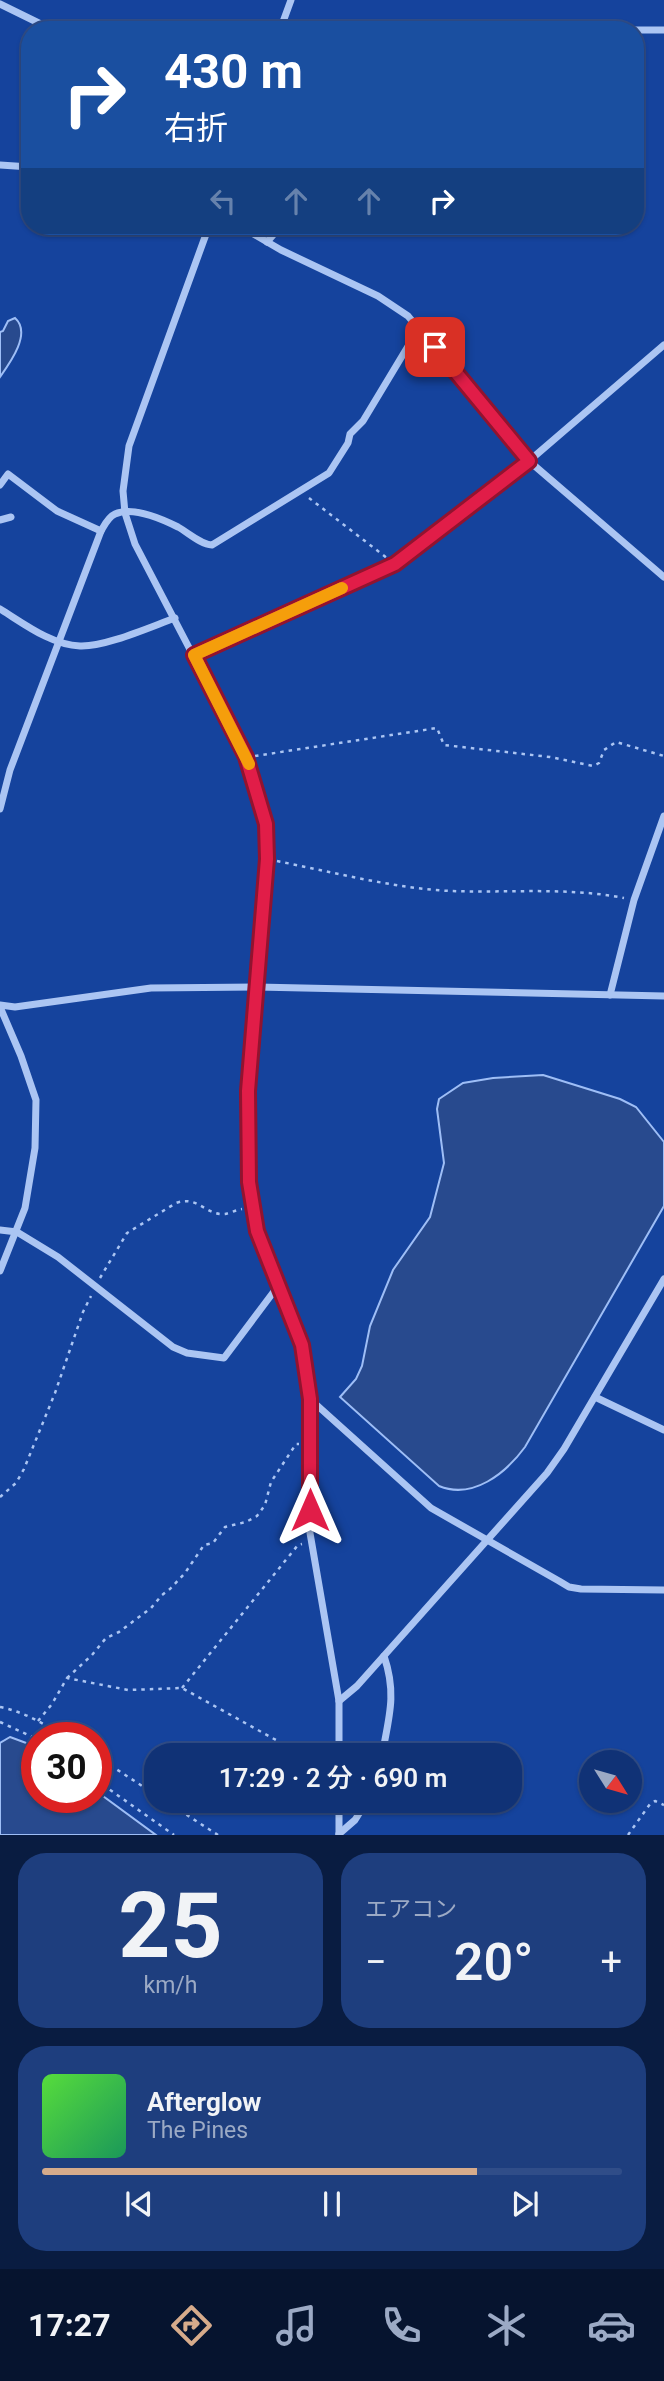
<!DOCTYPE html>
<html lang="ja">
<meta charset="utf-8">
<style>
:root{--surface:#103276;--page:#1e3e7e;--text:#f1f3f6;--muted:#9caac5;--line:#304d88;--accent:#d6ab8b}
body{margin:0;font-family:Roboto,"Noto Sans JP",sans-serif;background:var(--page);color:var(--text);height:100vh;display:flex;flex-direction:column;font-size:26px;white-space:nowrap}
*{box-sizing:border-box;margin:0}
p{font-size:23px;color:var(--muted)}
.icon{flex:none;width:38px;height:38px;fill:none;stroke:currentColor;stroke-width:2;stroke-linecap:round;stroke-linejoin:round}
.map{position:relative;height:1835px;overflow:hidden}
.details{display:flex;flex-direction:column;gap:18px;padding:18px;background:#091c41;flex:1}
.details>*{flex:none}
.banner{position:absolute;left:21px;top:21px;width:623px;height:214px;border-radius:28px;box-shadow:0 2px 5px #0004,0 0 0 2px var(--line);background:#1a4fa0;color:#fff;overflow:hidden}
.needle{width:46px;rotate:127deg}
.fabs{position:absolute;left:579px;top:1750px;display:grid;gap:14px}
.fabs a{display:grid;place-items:center;width:63px;height:63px;border-radius:50%;background:var(--surface);box-shadow:0 2px 5px #0004,0 0 0 2px var(--line);font-size:35px}
.speed{position:absolute;left:21px;top:1722px;display:flex;gap:14px;font-size:35px;font-weight:700;text-align:center}
.speed>*{display:grid;place-content:center;width:91px;height:91px;border-radius:50%;background:var(--surface);box-shadow:0 2px 5px #0004,0 0 0 2px var(--line);line-height:1}
.speed .limit{border:10px solid #d22;background:#fff;color:#111}
.pin{position:absolute;display:grid;place-items:center;width:60px;height:60px;color:#fff;margin:-30px;border-radius:14px;box-shadow:0 4px 10px #0006}
.me{position:absolute;width:77px;margin:-38px;rotate:0deg;stroke-linejoin:round;filter:drop-shadow(0 0 5px #0008)}
.turn{display:flex;align-items:center;gap:24px;height:147px;padding:0 28px;font-size:32px}
.turn .icon{width:91px;height:91px;stroke-width:2.5}
.turn b{display:block;font-size:49px;line-height:60px}
.lanes{display:flex;align-items:center;height:66px;padding:0 28px;background:#0003;justify-content:center;gap:35px;direction:ltr}
.lanes .off{opacity:.35}
.big{font-size:52px;font-weight:600;line-height:1.1}
.details .card{flex:1;display:flex;flex-direction:column;justify-content:center;gap:10px;min-width:0;padding:0 24px;border-radius:28px;background:var(--page)}
.details .dial{align-items:center;gap:0}
.dial b{font-size:91px;line-height:1}
.song{display:flex;align-items:center;gap:21px}
.cover{width:84px;height:84px;border-radius:10px;background:linear-gradient(135deg,hsl(110 70% 55%),hsl(150 70% 35%))}
.played{height:7px;border-radius:4px;background:linear-gradient(90deg,var(--accent) 75%,var(--line) 75%)}
.keys{display:flex;justify-content:space-around;direction:ltr}
.heat{display:flex;justify-content:space-between;align-items:center;font-size:38px;direction:ltr}
.details .tiles{flex:1;display:grid;gap:18px;grid-template-columns:1fr 1fr}
.card:last-child{grid-column:span 2}
.trip{position:absolute;left:144px;top:1743px;width:378px;height:70px;border-radius:28px;background:var(--surface);box-shadow:0 2px 5px #0004,0 0 0 2px var(--line);font-weight:600;line-height:70px;text-align:center}
.tab-bar{display:flex;height:112px;justify-content:space-around;align-items:center;background:#06142f;color:var(--muted)}
.tab-bar .icon{width:49px;height:49px}
.tab-bar .current{color:var(--accent)}
.tab-bar b{font-size:32px;color:var(--text)}
.map>svg:first-child{display:block}
.water{fill:#284a8e;stroke:#9ebef6;stroke-width:2}
.lines{fill:none;stroke-linecap:round;stroke-linejoin:round}
.path{stroke:#abc5f3;stroke-width:2.5;stroke-dasharray:3.5 5;stroke-linecap:butt}
.minor{stroke:#abc5f3;stroke-width:7}
.route-casing{stroke:#92132f;stroke-width:18}
.route{stroke:#e11d48;stroke-width:12}
.slow{stroke:#f59e0b;stroke-width:12}
</style>
<div class="map">
<svg width="664" height="1835" viewBox="0 0 664 1835">
<rect width="100%" height="100%" fill="#15439d"/>
<g class="water">
<path d="M 15,318 C 32,333 10,363 0,377 L 0,332 L 3,331 L 8,321 Z"/>
<path d="M 543,1075 L 620,1099 L 636,1107 L 664,1142 L 664,1206 L 525,1447 C 506,1473 473,1500 439,1486 L 340,1397 L 356,1379 L 362,1366 L 370,1326 L 393,1270 L 430,1217 L 444,1163 L 437,1109 L 439,1099 L 463,1083 L 493,1078 Z"/>
<path d="M 10,1737 L 37,1747 L 37,1797 L 96,1797 L 96,1791 L 156,1835 L 0,1835 L 0,1743 Z"/>
</g>
<g class="lines">
<g class="path">
<path d="M 309,498 L 387,558"/>
<path d="M 255,756 L 437,728 L 444,745 L 550,757 L 593,766 L 599,763 L 604,750 L 616,742 L 664,756"/>
<path d="M 277,861 C 332,872 397,889 452,891 C 509,893 568,887 624,898"/>
<path d="M 100,1278 L 127,1233 L 176,1203 C 198,1195 206,1216 225,1214 C 230,1213 236,1210 242,1209"/>
<path d="M 0,1497 L 16,1483 L 24,1469 L 55,1393 L 83,1312 L 91,1296"/>
<path d="M 67,1678 L 92,1655 L 106,1638 L 119,1632 L 151,1608 L 162,1595 L 170,1589 L 185,1573 L 204,1545 L 213,1543 L 225,1527 L 246,1522 L 257,1516 L 265,1505 L 271,1482 L 296,1444 L 299,1444"/>
<path d="M 182,1688 L 298,1545 L 302,1544"/>
<path d="M 0,1707 C 25,1712 46,1725 67,1738"/>
<path d="M 38,1721 L 52,1704 L 67,1678 L 128,1690 L 182,1688 L 303,1755"/>
<path d="M 0,1722 L 37,1739"/>
<path d="M 96,1756 L 156,1795"/>
<path d="M 96,1780 L 174,1835"/>
<path d="M 165,1801 L 218,1835"/>
<path d="M 628,1835 L 650,1804 L 655,1801 L 664,1805"/>
</g>
<g class="minor">
<path d="M 0,4 L 53,30"/>
<path d="M 210,30 C 226,26 241,25 256,30"/>
<path d="M 280,30 L 291,0"/>
<path d="M 512,30 L 516,30"/>
<path d="M 635,30 L 664,30"/>
<path d="M 0,165 L 30,167"/>
<path d="M 209,226 L 129,446 L 123,491 L 125,513 L 135,544 L 246,757 L 266,824 L 267,859 L 248,1091 L 247,1133 L 249,1183 L 257,1231 L 278,1286 L 295,1322 L 302,1345 L 306,1369 L 310,1399 L 310,1533 L 339,1701 L 339,1755"/>
<path d="M 240,226 L 281,250 L 378,296 L 408,316 L 529,461 L 664,577"/>
<path d="M 267,242 L 281,226"/>
<path d="M 0,485 L 8,474 L 57,511 L 101,531"/>
<path d="M 0,520 L 11,517"/>
<path d="M 0,609 C 23,623 51,645 80,646 C 105,647 150,627 175,618"/>
<path d="M 194,655 L 395,564 L 529,461 L 664,345"/>
<path d="M 0,809 L 10,770 L 101,531 C 104,526 108,517 115,514 C 133,506 162,519 178,527 C 189,533 200,544 212,545 L 329,473 L 348,443 L 350,434 L 363,421 L 419,328"/>
<path d="M 610,995 L 634,900 L 664,816"/>
<path d="M 0,1005 L 15,1007 L 151,988 L 257,987 L 664,996"/>
<path d="M 0,1007 L 21,1056 L 36,1100 L 35,1148 L 25,1208 L 0,1271"/>
<path d="M 0,1230 L 17,1232 L 58,1257 L 173,1347 L 187,1353 L 224,1358 L 278,1286"/>
<path d="M 595,1397 L 664,1430"/>
<path d="M 310,1399 L 431,1508 L 559,1581 L 569,1587 L 581,1589 L 664,1590"/>
<path d="M 339,1701 L 357,1686 L 547,1473 L 564,1449 L 664,1279"/>
<path d="M 382,1755 C 389,1717 397,1694 384,1656"/>
<path d="M 339,1801 L 339,1835"/>
<path d="M 339,1834 L 355,1820 L 367,1801"/>
</g>
</g>
<g class="lines">
<defs>
<path id="route" d="M 310,1510 L 310,1399 L 302,1345 L 257,1231 L 249,1182 L 248,1091 L 267,859 L 266,824 L 246,757 L 194,655 L 395,564 L 529,461 L 435,347"/>
</defs>
<use href="#route" class="route-casing"/>
<use href="#route" class="route"/>
<path class="slow" d="M 249,764 L 194,655 L 342,588"/>
</g>
</svg>
<div class="fabs">
<a><svg class="needle" viewBox="-14 -14 28 28"><path d="M0-13l5 13h-10z" fill="#e53935"/><path d="M0 13l5-13h-10z" fill="#9caac5"/></svg></a>
</div>
<div class="speed"><div class="limit">30</div></div>
<div class="pin" style="left:435px;top:347px;background:#d93025"><svg class="icon" aria-label="arrive" viewBox="0 0 24 24"><path d="M6 21V4h12l-3 4 3 4H6"/></svg></div>
<svg class="me" style="left:310px;top:1510px" viewBox="-20 -20 40 40"><path d="M0-17L14 15 0 8-14 15z" fill="#e11d48" stroke="#fff" stroke-width="4"/></svg>
<div class="trip">17:29 · 2 分 · 690 m</div>
<div class="banner">
<div class="turn"><svg class="icon" aria-label="right" viewBox="0 0 24 24"><path d="M7 20v-9h11M14 6l5 5-5 5"/></svg><div><b>430 m</b>右折</div></div>
<div class="lanes"><svg class="icon off" aria-label="left" viewBox="0 0 24 24"><path d="M17 20v-9H6M10 6l-5 5 5 5"/></svg><svg class="icon off" aria-label="ahead" viewBox="0 0 24 24"><path d="M12 20V5M6 11l6-6 6 6"/></svg><svg class="icon off" aria-label="ahead" viewBox="0 0 24 24"><path d="M12 20V5M6 11l6-6 6 6"/></svg><svg class="icon" aria-label="right" viewBox="0 0 24 24"><path d="M7 20v-9h11M14 6l5 5-5 5"/></svg></div>
</div>
</div>
<section class="details">
<div class="tiles">
<div class="card dial"><b>25</b><p>km/h</p></div>
<div class="card"><p>エアコン</p>
<div class="heat"><a>−</a><b class="big">20°</b><a>+</a></div>
</div>
<div class="card">
<div class="song"><i class="cover"></i><div><b>Afterglow</b><p>The Pines</p></div></div>
<div class="played"></div>
<div class="keys"><svg class="icon" aria-label="previous" viewBox="0 0 24 24"><path d="M18 5L8 12l10 7zM5 5v14"/></svg><svg class="icon" aria-label="pause" viewBox="0 0 24 24"><path d="M8 5v14M16 5v14"/></svg><svg class="icon" aria-label="next" viewBox="0 0 24 24"><path d="M6 5l10 7-10 7zM19 5v14"/></svg></div>
</div>
</div>
</section>
<nav class="tab-bar">
<b>17:27</b>
<svg class="icon current" aria-label="directions" viewBox="0 0 24 24"><path d="M12 3l9 9-9 9-9-9zM9 14v-3h6M13 9l2 2-2 2"/></svg>
<svg class="icon" aria-label="music" viewBox="0 0 24 24"><path d="M9 18V5l10-2v13"/><circle cx="6" cy="18" r="3"/><circle cx="16" cy="16" r="3"/></svg>
<svg class="icon" aria-label="phone" viewBox="0 0 24 24"><path d="M5 4h4l2 5-3 2q2 4 5 5l2-3 5 2v4C11 20 4 13 5 4z"/></svg>
<svg class="icon" aria-label="climate" viewBox="0 0 24 24"><path d="M12 3v18M4 7l16 10M4 17L20 7"/></svg>
<svg class="icon" aria-label="car" viewBox="0 0 24 24"><path d="M5 17H2v-5l4-1 3-4h7l3 4 3 1v5h-3M9 17h6M6 11h13"/><circle cx="7" cy="17" r="2"/><circle cx="17" cy="17" r="2"/></svg>
</nav>
